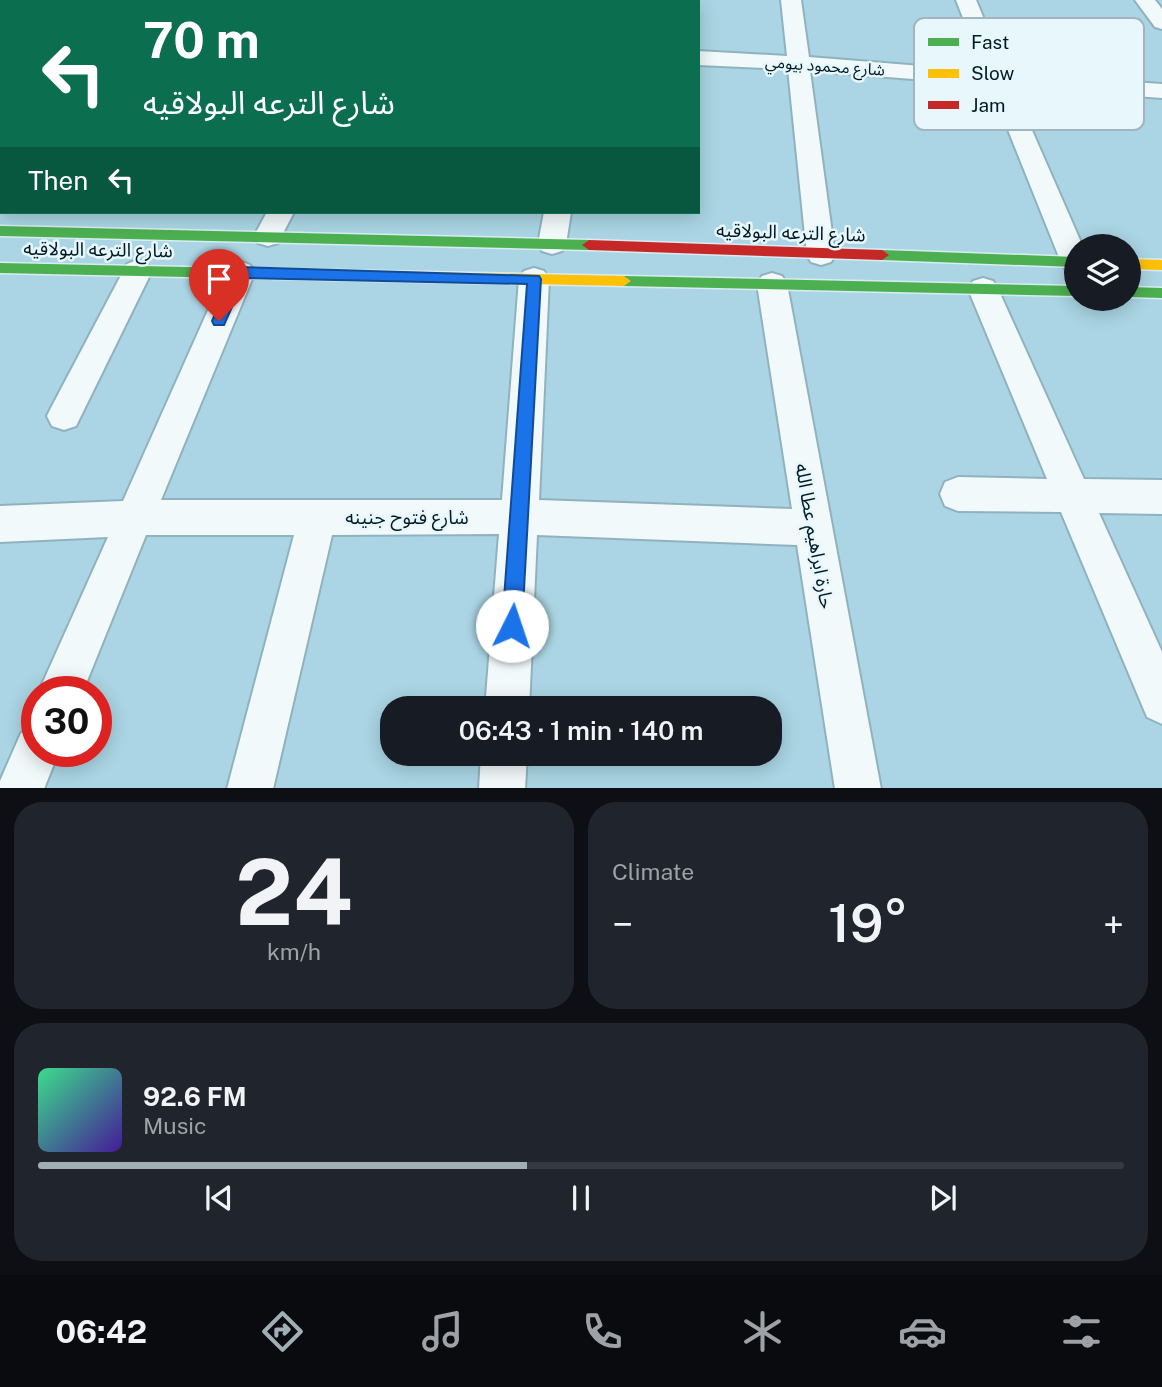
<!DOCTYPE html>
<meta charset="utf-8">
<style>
:root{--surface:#171b24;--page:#20242c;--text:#f1f3f6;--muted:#9ea1a6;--line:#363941;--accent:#a0afb6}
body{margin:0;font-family:"Public Sans","Noto Sans Arabic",sans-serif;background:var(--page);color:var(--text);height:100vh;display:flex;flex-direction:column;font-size:26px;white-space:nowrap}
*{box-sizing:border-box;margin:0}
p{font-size:23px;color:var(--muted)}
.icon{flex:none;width:38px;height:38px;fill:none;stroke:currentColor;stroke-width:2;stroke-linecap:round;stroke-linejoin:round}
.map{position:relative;height:788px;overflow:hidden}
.drawer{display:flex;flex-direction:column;gap:14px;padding:14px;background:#0d0f14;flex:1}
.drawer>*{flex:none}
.banner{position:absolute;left:0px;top:0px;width:700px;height:214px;box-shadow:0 4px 18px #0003;background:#0b6e4f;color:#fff;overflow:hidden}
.buttons{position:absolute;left:1064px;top:234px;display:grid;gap:14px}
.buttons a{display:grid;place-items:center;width:77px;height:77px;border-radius:50%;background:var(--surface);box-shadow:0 4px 18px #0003;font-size:35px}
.speed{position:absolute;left:21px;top:676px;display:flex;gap:14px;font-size:35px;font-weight:700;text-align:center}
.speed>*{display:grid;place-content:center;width:91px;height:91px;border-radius:50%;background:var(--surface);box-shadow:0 4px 18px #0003;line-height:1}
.speed .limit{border:10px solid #d22;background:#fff;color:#111}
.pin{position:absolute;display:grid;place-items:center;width:60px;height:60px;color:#fff;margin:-72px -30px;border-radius:50% 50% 50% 0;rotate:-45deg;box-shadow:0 0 7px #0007}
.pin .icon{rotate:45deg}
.me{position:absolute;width:77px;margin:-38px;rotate:4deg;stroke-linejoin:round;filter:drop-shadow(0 0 5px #0008)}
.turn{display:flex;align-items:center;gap:24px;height:147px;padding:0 28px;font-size:32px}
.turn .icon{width:91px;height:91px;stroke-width:2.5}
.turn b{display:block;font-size:49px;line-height:60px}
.then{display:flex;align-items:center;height:66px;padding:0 28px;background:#0003;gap:14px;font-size:26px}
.big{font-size:52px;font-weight:600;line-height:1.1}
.drawer .tile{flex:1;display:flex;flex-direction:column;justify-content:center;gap:10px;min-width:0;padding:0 24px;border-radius:28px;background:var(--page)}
.drawer .dial{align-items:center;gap:0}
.dial b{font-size:91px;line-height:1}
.song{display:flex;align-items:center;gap:21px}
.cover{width:84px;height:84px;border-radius:10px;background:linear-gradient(135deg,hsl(150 70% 55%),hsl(260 70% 35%))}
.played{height:7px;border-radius:4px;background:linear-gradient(90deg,var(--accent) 45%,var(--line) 45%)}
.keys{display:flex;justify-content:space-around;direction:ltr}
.heat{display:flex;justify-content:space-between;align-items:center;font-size:38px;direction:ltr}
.drawer .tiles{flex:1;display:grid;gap:14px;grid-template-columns:1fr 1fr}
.tile:last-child{grid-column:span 2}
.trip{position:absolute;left:380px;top:696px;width:402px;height:70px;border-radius:28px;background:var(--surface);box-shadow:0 4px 18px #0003;font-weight:600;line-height:70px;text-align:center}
.menu{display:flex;height:112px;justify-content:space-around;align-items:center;background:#090b0e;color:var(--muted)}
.menu .icon{width:49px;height:49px}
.menu .active{color:var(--accent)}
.menu b{font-size:32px;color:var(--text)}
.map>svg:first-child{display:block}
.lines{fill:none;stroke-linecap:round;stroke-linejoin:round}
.street-casing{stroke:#90b2be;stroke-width:4}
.fast-casing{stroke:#d9ecf3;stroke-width:3}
.slow-casing{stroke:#d9ecf3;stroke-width:3}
.jam-casing{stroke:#d9ecf3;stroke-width:3}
.street{fill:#f2f9fb;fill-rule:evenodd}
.fast{fill:#4caf50;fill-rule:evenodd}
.slow{fill:#ffc107;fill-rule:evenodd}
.jam{fill:#c62828;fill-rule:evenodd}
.route{fill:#1a73e8;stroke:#114b97;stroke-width:2}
.labels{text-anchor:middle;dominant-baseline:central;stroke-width:5;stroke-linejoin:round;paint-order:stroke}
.far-street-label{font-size:16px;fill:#001b25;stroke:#e8f7fc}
.street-label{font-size:19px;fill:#001b25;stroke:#e8f7fc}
.key{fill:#e8f7fc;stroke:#a2b5bc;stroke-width:2}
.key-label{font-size:19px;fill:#001b25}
</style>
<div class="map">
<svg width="1162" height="789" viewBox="0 0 1162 789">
<rect width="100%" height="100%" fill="#abd5e4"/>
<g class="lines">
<defs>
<g id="street">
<path d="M 143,0 L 164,0 L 142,2 Z"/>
<path d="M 370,0 L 390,0 L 369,2 Z"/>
<rect x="580" y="0" width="20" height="2"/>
<path d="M 781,0 L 801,0 L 809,57 L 984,71 L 956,0 L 976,0 L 984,19 L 1081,25 L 1088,27 L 1091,31 L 1088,35 L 1081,37 L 990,32 L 1007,73 L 1162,84 L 1162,98 L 1013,87 L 1083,247 L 1076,247 L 1076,272 L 1065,269 L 1061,262 L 990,85 L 810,71 L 835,255 L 831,262 L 821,265 L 811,262 L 807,255 L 788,69 L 698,65 L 698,51 L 787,56 Z"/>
<path d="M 1135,0 L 1155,0 L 1162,9 L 1162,29 L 1155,27 Z"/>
<rect x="0" y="26" width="2" height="12"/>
<path d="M 0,163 L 2,163 L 0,181 Z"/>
<path d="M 267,212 L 294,212 L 278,243 L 268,246 L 258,243 L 254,236 Z"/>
<path d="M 544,212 L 571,212 L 566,244 L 562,251 L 552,254 L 542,251 L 538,244 Z"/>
<path d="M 137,260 L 147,264 L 152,271 L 76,426 L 64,430 L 52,426 L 47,416 L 52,406 L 127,264 Z"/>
<path d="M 240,261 L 250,265 L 255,272 L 161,500 L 502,500 L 519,279 L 524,271 L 534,268 L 544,271 L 549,279 L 539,500 L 792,509 L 757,284 L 762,276 L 772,273 L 782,276 L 787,284 L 881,789 L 835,789 L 797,545 L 537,535 L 529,709 L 485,709 L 499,534 L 332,535 L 273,789 L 227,789 L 294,535 L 146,535 L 83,691 L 39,691 L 108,537 L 0,542 L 0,506 L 123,501 L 225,272 L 230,265 Z"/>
<path d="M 983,278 L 993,281 L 998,289 L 1084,479 L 1162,480 L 1162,514 L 1099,513 L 1162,652 L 1162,724 L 1147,717 L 1061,512 L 958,511 L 945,506 L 940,494 L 945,482 L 958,477 L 1047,479 L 968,289 L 973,281 Z"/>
<path d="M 37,726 L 37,751 L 59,751 L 44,789 L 0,789 L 0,781 L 21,733 Z"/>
<path d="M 481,754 L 527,754 L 525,789 L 479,789 Z"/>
</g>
<g id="fast">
<path d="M 0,226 L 589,240 L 596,245 L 589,250 L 0,236 Z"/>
<path d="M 882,250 L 1076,257 L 1076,267 L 882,260 L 875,255 Z"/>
<path d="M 0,263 L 333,270 L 340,275 L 333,280 L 0,273 Z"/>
<path d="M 624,276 L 1076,286 L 1076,296 L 624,286 L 617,281 Z"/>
<path d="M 1129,287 L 1162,288 L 1162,298 L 1129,297 Z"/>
</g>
<g id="slow">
<path d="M 1129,259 L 1162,260 L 1162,270 L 1129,269 Z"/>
<path d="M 333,270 L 624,276 L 631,281 L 624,286 L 333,280 L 326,275 Z"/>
</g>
<path id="jam" d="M 589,240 L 882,250 L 889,255 L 882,260 L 589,250 L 582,245 Z"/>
</defs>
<use href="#street" class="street-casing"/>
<use href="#fast" class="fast-casing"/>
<use href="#slow" class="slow-casing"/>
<use href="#jam" class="jam-casing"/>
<use href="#street" class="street"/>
<use href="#fast" class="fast"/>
<use href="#slow" class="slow"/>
<use href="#jam" class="jam"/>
</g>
<path class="route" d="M 240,267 L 539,276 L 541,279 L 522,626 L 519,633 L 512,636 L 505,633 L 502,626 L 527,284 L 245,278 L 224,325 L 214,325 L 212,321 L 233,272 Z"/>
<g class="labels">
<g class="far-street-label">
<text transform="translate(825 66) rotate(4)">شارع محمود بيومي</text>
</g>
<g class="street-label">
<text transform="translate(791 232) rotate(2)">شارع الترعه البولاقيه</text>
<text transform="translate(98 249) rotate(1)">شارع الترعه البولاقيه</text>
<text x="407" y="517">شارع فتوح جنينه</text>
<text transform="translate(815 536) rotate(80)">حارة ابراهيم عطا الله</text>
</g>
</g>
<rect x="914" y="18" width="230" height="112" rx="10" class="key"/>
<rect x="928" y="38" width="31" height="8" fill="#4caf50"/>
<rect x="928" y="69" width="31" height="9" fill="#ffc107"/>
<rect x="928" y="101" width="31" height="8" fill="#c62828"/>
<g class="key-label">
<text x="971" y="49">Fast</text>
<text x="971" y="80">Slow</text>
<text x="971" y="112">Jam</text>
</g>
</svg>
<div class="buttons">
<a><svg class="icon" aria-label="layers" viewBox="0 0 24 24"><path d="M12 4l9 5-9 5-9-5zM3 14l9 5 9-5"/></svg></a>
</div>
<div class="speed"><div class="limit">30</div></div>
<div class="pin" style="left:219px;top:321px;background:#d93025"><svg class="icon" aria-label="arrive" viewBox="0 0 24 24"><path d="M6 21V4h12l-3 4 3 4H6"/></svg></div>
<svg class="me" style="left:512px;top:626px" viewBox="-20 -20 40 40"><circle r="19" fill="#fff"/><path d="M0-13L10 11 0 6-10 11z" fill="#1a73e8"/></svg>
<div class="trip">06:43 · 1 min · 140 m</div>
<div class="banner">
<div class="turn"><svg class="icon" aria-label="left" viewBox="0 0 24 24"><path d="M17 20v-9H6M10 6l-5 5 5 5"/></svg><div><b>70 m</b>شارع الترعه البولاقيه</div></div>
<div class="then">Then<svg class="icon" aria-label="left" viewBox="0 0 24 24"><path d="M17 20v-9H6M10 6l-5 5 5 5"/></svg></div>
</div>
</div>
<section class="drawer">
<div class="tiles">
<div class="tile dial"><b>24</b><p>km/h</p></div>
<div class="tile"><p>Climate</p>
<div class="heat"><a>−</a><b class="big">19°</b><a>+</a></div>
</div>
<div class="tile">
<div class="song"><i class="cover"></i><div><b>92.6 FM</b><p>Music</p></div></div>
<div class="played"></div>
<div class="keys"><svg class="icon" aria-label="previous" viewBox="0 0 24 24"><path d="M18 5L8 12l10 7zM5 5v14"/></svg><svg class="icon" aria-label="pause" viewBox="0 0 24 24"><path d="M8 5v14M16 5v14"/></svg><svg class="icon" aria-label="next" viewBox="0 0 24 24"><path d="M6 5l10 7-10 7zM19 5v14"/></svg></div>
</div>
</div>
</section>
<nav class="menu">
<b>06:42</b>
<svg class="icon active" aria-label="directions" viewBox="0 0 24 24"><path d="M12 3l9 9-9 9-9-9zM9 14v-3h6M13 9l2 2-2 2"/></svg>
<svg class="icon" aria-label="music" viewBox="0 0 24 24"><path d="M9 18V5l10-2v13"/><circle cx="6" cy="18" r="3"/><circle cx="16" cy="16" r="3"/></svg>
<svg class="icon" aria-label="phone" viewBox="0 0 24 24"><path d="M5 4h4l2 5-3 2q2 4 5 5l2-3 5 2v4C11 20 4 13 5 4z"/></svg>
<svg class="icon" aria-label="climate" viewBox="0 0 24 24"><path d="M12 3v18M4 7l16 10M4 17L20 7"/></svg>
<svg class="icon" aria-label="car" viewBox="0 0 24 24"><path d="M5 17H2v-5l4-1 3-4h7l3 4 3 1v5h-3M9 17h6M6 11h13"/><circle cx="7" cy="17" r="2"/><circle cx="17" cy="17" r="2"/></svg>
<svg class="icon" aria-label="filters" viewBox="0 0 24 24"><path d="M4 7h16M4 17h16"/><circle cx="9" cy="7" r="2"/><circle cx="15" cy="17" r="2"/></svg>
</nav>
